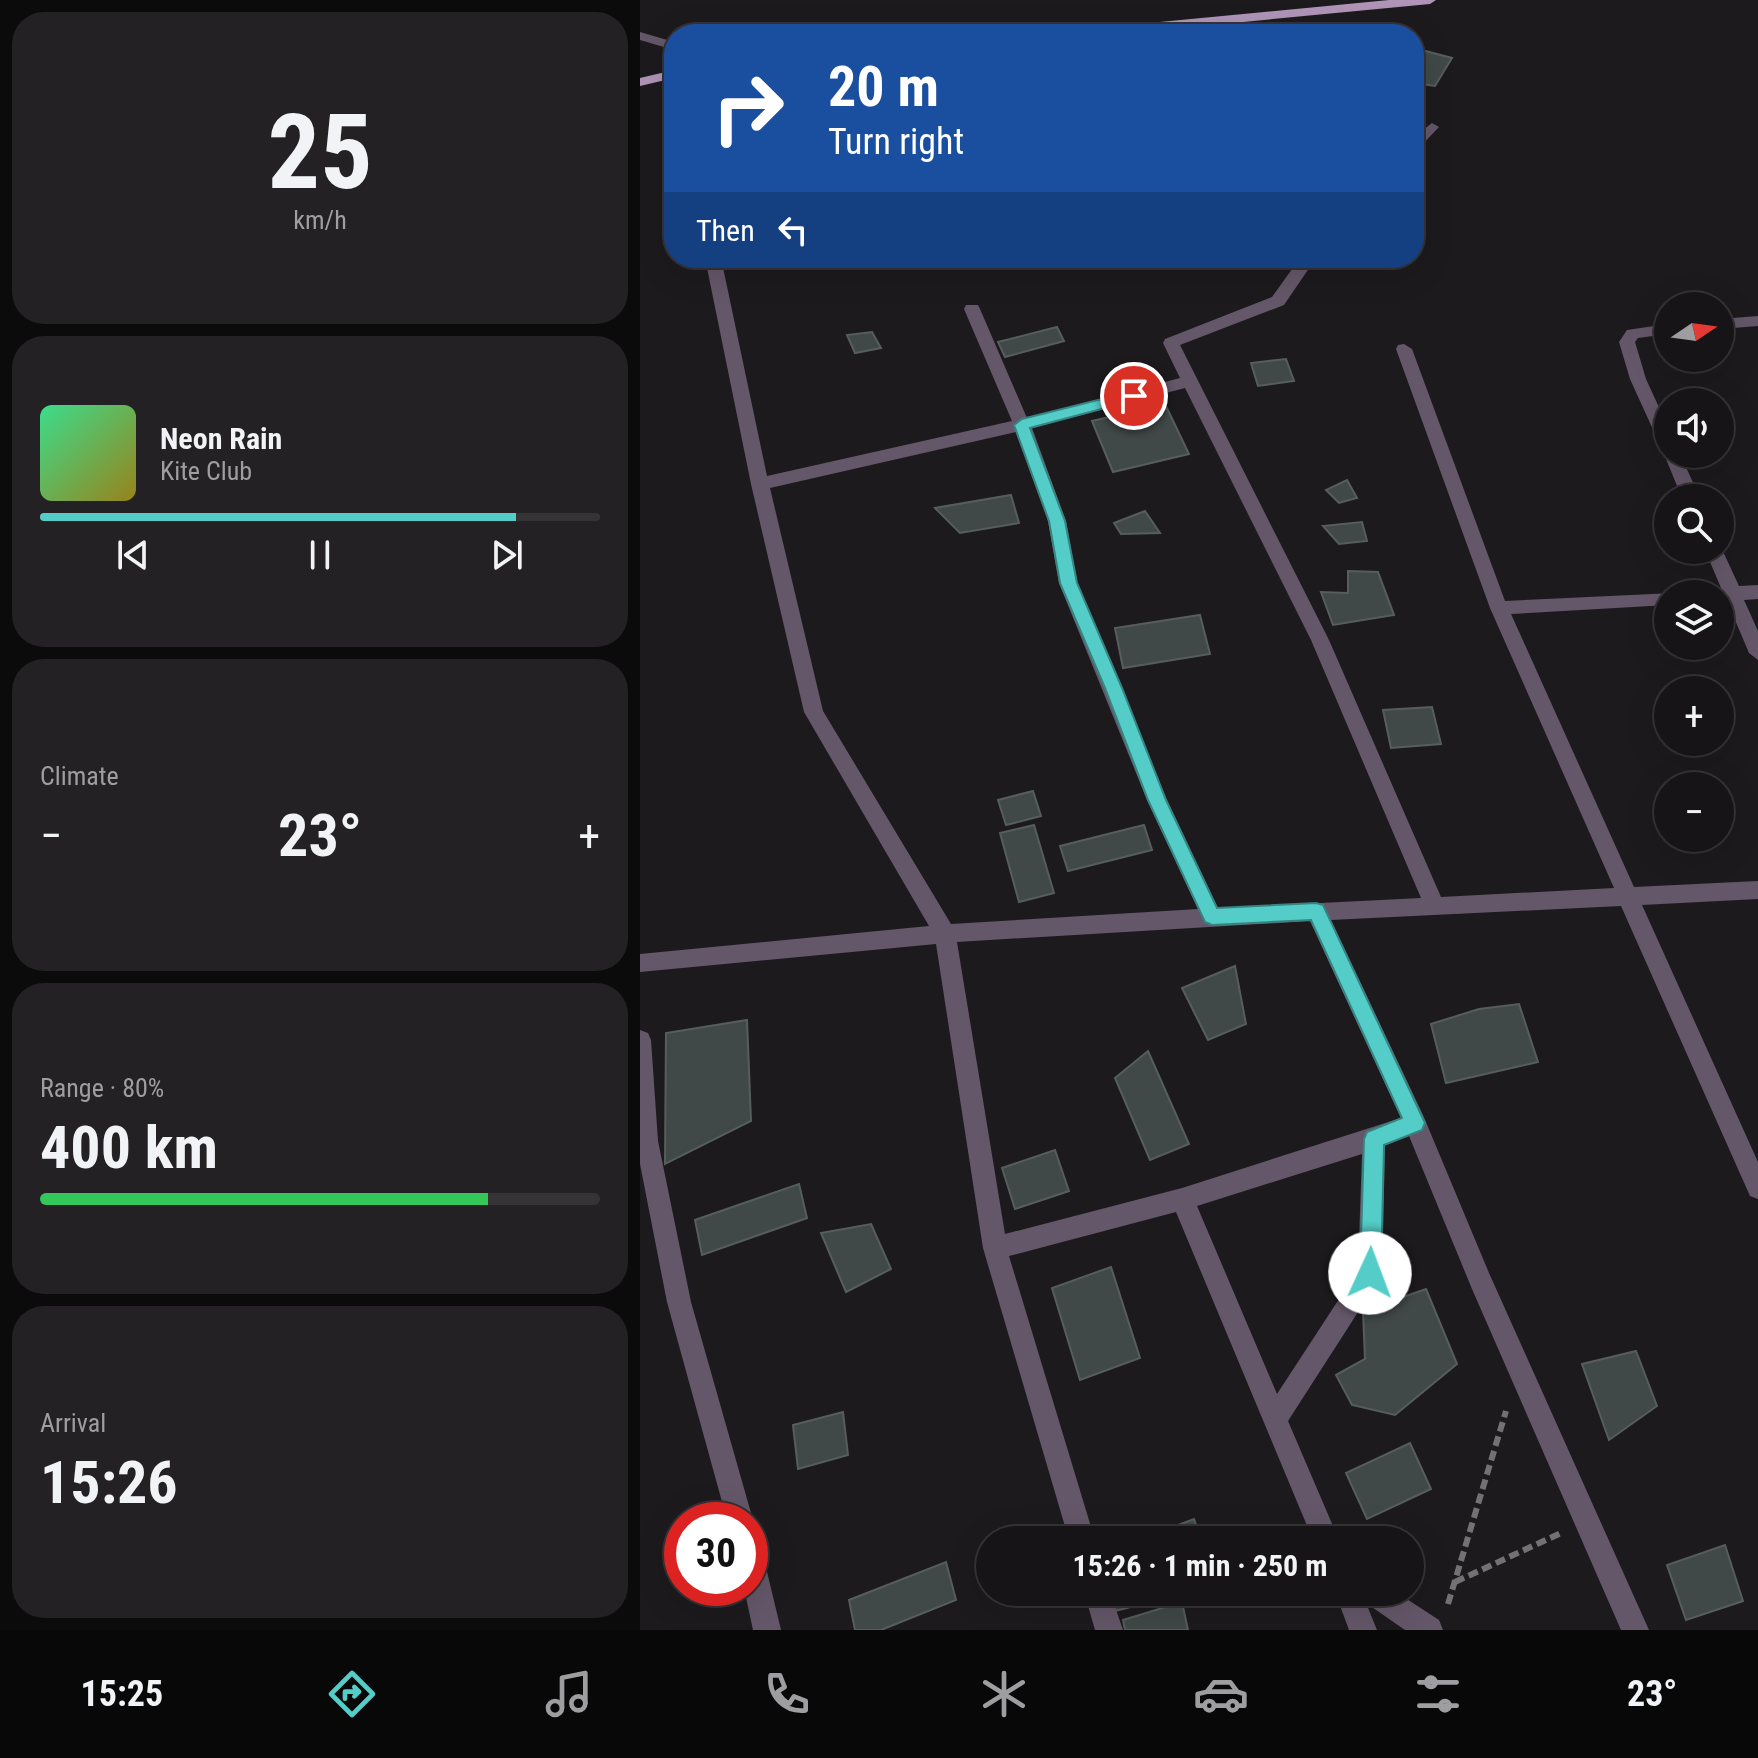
<!DOCTYPE html>
<meta charset="utf-8">
<style>
:root{--surface:#161416;--page:#232123;--text:#f1f3f6;--muted:#9e9ea1;--line:#353335;--accent:#54cdc8}
body{margin:0;font-family:"Roboto Condensed",sans-serif;background:var(--page);color:var(--text);height:100vh;display:flex;flex-direction:column;font-size:30px;white-space:nowrap}
*{box-sizing:border-box;margin:0}
p{font-size:26px;color:var(--muted)}
.icon{flex:none;width:44px;height:44px;fill:none;stroke:currentColor;stroke-width:2;stroke-linecap:round;stroke-linejoin:round}
.map{position:relative;flex:1;overflow:hidden}
.sheet{display:flex;flex-direction:column;gap:12px;padding:12px;background:#0c0b0c;width:640px}
.sheet>*{flex:none}
.guide{position:absolute;left:24px;top:24px;width:760px;height:244px;border-radius:32px;box-shadow:0 8px 32px #0002,0 0 0 2px var(--line);background:#1a4fa0;color:#fff;overflow:hidden}
.needle{width:52px;rotate:77deg}
.buttons{position:absolute;left:1014px;top:292px;display:grid;gap:16px}
.buttons a{display:grid;place-items:center;width:80px;height:80px;border-radius:50%;background:var(--surface);box-shadow:0 8px 32px #0002,0 0 0 2px var(--line);font-size:40px}
.speed{position:absolute;left:24px;top:1502px;display:flex;gap:16px;font-size:40px;font-weight:700;text-align:center}
.speed>*{display:grid;place-content:center;width:104px;height:104px;border-radius:50%;background:var(--surface);box-shadow:0 8px 32px #0002,0 0 0 2px var(--line);line-height:1}
.speed .limit{border:12px solid #d22;background:#fff;color:#111}
.pin{position:absolute;display:grid;place-items:center;width:68px;height:68px;color:#fff;margin:-34px;border:4px solid #fff;border-radius:50%;box-shadow:0 2px 8px #0007}
.me{position:absolute;width:88px;margin:-44px;rotate:2deg;stroke-linejoin:round;filter:drop-shadow(0 0 6px #0008)}
.turn{display:flex;align-items:center;gap:28px;height:168px;padding:0 32px;font-size:36px}
.turn .icon{width:104px;height:104px;stroke-width:2.5}
.turn b{display:block;font-size:56px;line-height:68px}
.then{display:flex;align-items:center;height:76px;padding:0 32px;background:#0003;gap:16px;font-size:30px}
.big{font-size:60px;font-weight:700;line-height:1.1}
.sheet .widget{flex:1;display:flex;flex-direction:column;justify-content:center;gap:12px;min-width:0;padding:0 28px;border-radius:32px;background:var(--page)}
.sheet .dial{align-items:center;gap:0}
.dial b{font-size:104px;line-height:1}
.song{display:flex;align-items:center;gap:24px}
.cover{width:96px;height:96px;border-radius:12px;background:linear-gradient(135deg,hsl(150 70% 55%),hsl(50 70% 35%))}
.played{height:8px;border-radius:4px;background:linear-gradient(90deg,var(--accent) 85%,var(--line) 85%)}
.keys{display:flex;justify-content:space-around;direction:ltr}
.heat{display:flex;justify-content:space-between;align-items:center;font-size:44px;direction:ltr}
.charge{height:12px;border-radius:6px;background:linear-gradient(90deg,#34c759 80%,var(--line) 0)}
.trip{position:absolute;left:336px;top:1526px;width:448px;height:80px;border-radius:40px;background:var(--surface);box-shadow:0 8px 32px #0002,0 0 0 2px var(--line);font-weight:700;line-height:80px;text-align:center}
.tabs{display:flex;height:128px;justify-content:space-around;align-items:center;background:#090809;color:var(--muted)}
.tabs .icon{width:56px;height:56px}
.tabs .selected{color:var(--accent)}
.tabs b{font-size:36px;color:var(--text)}
main{display:flex;flex:1;min-height:0}
.map>svg:first-child{display:block}
.building{fill:#414848;stroke:#565e5d;stroke-width:2}
.lines{fill:none;stroke-linecap:round;stroke-linejoin:round}
.path{stroke:#737174;stroke-width:6;stroke-dasharray:10 5;stroke-linecap:butt}
.minor{fill:#645769;fill-rule:evenodd}
.major{fill:#af94b8;fill-rule:evenodd}
.route{fill:#54cdc8;stroke:#378582;stroke-width:2}
</style>
<main>
<section class="sheet">
<div class="widget dial"><b>25</b><p>km/h</p></div>
<div class="widget">
<div class="song"><i class="cover"></i><div><b>Neon Rain</b><p>Kite Club</p></div></div>
<div class="played"></div>
<div class="keys"><svg class="icon" aria-label="previous" viewBox="0 0 24 24"><path d="M18 5L8 12l10 7zM5 5v14"/></svg><svg class="icon" aria-label="pause" viewBox="0 0 24 24"><path d="M8 5v14M16 5v14"/></svg><svg class="icon" aria-label="next" viewBox="0 0 24 24"><path d="M6 5l10 7-10 7zM19 5v14"/></svg></div>
</div>
<div class="widget"><p>Climate</p>
<div class="heat"><a>−</a><b class="big">23°</b><a>+</a></div>
</div>
<div class="widget"><p>Range · 80%</p><b class="big">400 km</b><div class="charge"></div></div>
<div class="widget"><p>Arrival</p><b class="big">15:26</b></div>
</section>
<div class="map">
<svg width="1118" height="1630" viewBox="0 0 1118 1630">
<rect width="100%" height="100%" fill="#1d1a1e"/>
<g class="building">
<path d="M 774,48 L 812,58 L 795,86 L 774,83 Z"/>
<path d="M 417,327 L 424,341 L 365,357 L 358,342 Z"/>
<path d="M 232,332 L 241,348 L 215,353 L 207,335 Z"/>
<path d="M 646,359 L 654,381 L 618,386 L 611,363 Z"/>
<path d="M 525,404 L 549,454 L 473,472 L 452,421 Z"/>
<path d="M 707,480 L 717,498 L 699,503 L 686,490 Z"/>
<path d="M 371,495 L 379,523 L 320,533 L 295,508 Z"/>
<path d="M 505,511 L 520,533 L 481,534 L 474,523 Z"/>
<path d="M 722,522 L 727,541 L 699,544 L 683,526 Z"/>
<path d="M 708,571 L 738,572 L 754,615 L 693,625 L 681,592 L 708,593 Z"/>
<path d="M 560,615 L 570,654 L 483,668 L 475,628 Z"/>
<path d="M 792,707 L 801,744 L 751,748 L 743,710 Z"/>
<path d="M 393,791 L 401,816 L 366,825 L 358,800 Z"/>
<path d="M 394,825 L 414,893 L 379,902 L 360,833 Z"/>
<path d="M 504,825 L 512,850 L 428,871 L 420,846 Z"/>
<path d="M 595,966 L 606,1024 L 568,1040 L 542,988 Z"/>
<path d="M 879,1004 L 898,1062 L 806,1083 L 791,1024 L 839,1009 Z"/>
<path d="M 107,1020 L 111,1121 L 25,1164 L 26,1033 Z"/>
<path d="M 508,1051 L 549,1144 L 510,1160 L 475,1078 Z"/>
<path d="M 415,1150 L 429,1191 L 375,1209 L 362,1168 Z"/>
<path d="M 159,1184 L 167,1218 L 62,1255 L 55,1220 Z"/>
<path d="M 231,1224 L 251,1269 L 206,1292 L 181,1233 Z"/>
<path d="M 471,1267 L 500,1358 L 440,1380 L 412,1288 Z"/>
<path d="M 786,1289 L 817,1364 L 755,1415 L 712,1405 L 696,1375 L 725,1359 L 723,1311 Z"/>
<path d="M 996,1351 L 1017,1406 L 969,1440 L 942,1364 Z"/>
<path d="M 203,1412 L 208,1455 L 158,1469 L 153,1425 Z"/>
<path d="M 770,1443 L 791,1489 L 727,1519 L 706,1473 Z"/>
<path d="M 554,1519 L 561,1540 L 498,1540 Z"/>
<path d="M 1085,1545 L 1103,1601 L 1046,1620 L 1027,1565 Z"/>
<path d="M 306,1562 L 316,1600 L 241,1630 L 215,1630 L 209,1600 Z"/>
<path d="M 465,1592 L 550,1592 L 471,1612 Z"/>
<path d="M 542,1602 L 548,1630 L 485,1630 L 483,1620 Z"/>
</g>
<g class="lines">
<g class="path">
<path d="M 815,1582 L 921,1533"/>
<path d="M 808,1604 L 866,1411"/>
</g>
<g class="minor">
<path d="M 0,32 L 34,42 L 34,50 L 0,40 Z"/>
<path d="M 792,123 L 799,127 L 779,148 L 774,149 L 774,137 Z"/>
<path d="M 65,258 L 81,258 L 127,476 L 372,421 L 324,309 L 326,305 L 338,305 L 340,309 L 387,418 L 540,378 L 523,343 L 525,339 L 632,297 L 660,258 L 676,258 L 644,305 L 540,345 L 689,640 L 801,897 L 974,888 L 850,608 L 756,349 L 758,345 L 764,344 L 772,349 L 865,601 L 1034,593 L 1028,594 L 1028,605 L 871,614 L 994,887 L 1118,881 L 1118,899 L 1002,905 L 1118,1162 L 1118,1199 L 1110,1196 L 981,906 L 691,920 L 783,1115 L 849,1273 L 1009,1630 L 981,1630 L 832,1289 L 769,1136 L 745,1145 L 742,1273 L 738,1281 L 648,1421 L 699,1540 L 673,1540 L 536,1212 L 369,1256 L 455,1540 L 429,1540 L 343,1248 L 296,944 L 0,972 L 0,954 L 289,926 L 164,712 L 111,484 ZM 545,388 L 671,640 L 781,898 L 578,908 L 527,800 L 437,583 L 426,521 L 392,428 ZM 376,432 L 408,521 L 419,583 L 507,800 L 558,909 L 311,924 L 183,711 L 130,488 ZM 670,921 L 761,1118 L 542,1188 L 365,1234 L 317,942 ZM 722,1154 L 718,1270 L 637,1394 L 557,1206 Z"/>
<path d="M 1118,316 L 1118,326 L 1080,329 L 1080,319 Z"/>
<path d="M 1028,324 L 1028,334 L 998,338 L 995,342 L 1006,379 L 1028,427 L 1028,454 L 1040,454 L 1060,498 L 1042,498 L 1024,454 L 1026,450 L 1020,445 L 990,379 L 979,342 L 987,330 Z"/>
<path d="M 1080,545 L 1099,586 L 1118,585 L 1118,599 L 1104,600 L 1118,631 L 1118,660 L 1109,653 L 1087,601 L 1080,600 L 1080,594 L 1073,594 L 1081,588 L 1065,550 L 1080,550 Z"/>
<path d="M 0,1030 L 8,1033 L 11,1040 L 18,1141 L 51,1302 L 113,1520 L 110,1527 L 110,1520 L 87,1520 L 27,1302 L 0,1164 Z"/>
<path d="M 110,1542 L 119,1546 L 123,1555 L 141,1630 L 113,1630 L 104,1588 L 110,1588 Z"/>
<path d="M 444,1592 L 470,1592 L 483,1630 L 455,1630 Z"/>
<path d="M 695,1592 L 756,1592 L 799,1620 L 803,1630 L 765,1630 L 726,1603 L 737,1630 L 709,1630 Z"/>
</g>
<g class="major">
<path d="M 749,0 L 796,0 L 790,4 L 477,34 L 429,34 L 436,30 Z"/>
<path d="M 34,70 L 34,78 L 0,86 L 0,78 Z"/>
</g>
</g>
<path class="route" d="M 494,391 L 501,396 L 499,399 L 390,428 L 425,521 L 437,583 L 482,688 L 526,800 L 577,908 L 676,903 L 683,905 L 785,1123 L 782,1130 L 744,1145 L 741,1273 L 738,1281 L 730,1284 L 723,1281 L 720,1273 L 724,1139 L 727,1132 L 762,1118 L 671,920 L 572,925 L 565,922 L 508,800 L 465,688 L 420,583 L 409,521 L 374,425 L 382,419 Z"/>
</svg>
<div class="buttons">
<a><svg class="needle" viewBox="-14 -14 28 28"><path d="M0-13l5 13h-10z" fill="#e53935"/><path d="M0 13l5-13h-10z" fill="#9e9ea1"/></svg></a>
<a><svg class="icon" aria-label="sound" viewBox="0 0 24 24"><path d="M4 9h4l5-4v14l-5-4H4zM17 9q2 3 0 6"/></svg></a>
<a><svg class="icon" aria-label="search" viewBox="0 0 24 24"><circle cx="10" cy="10" r="6"/><path d="M15 15l6 6"/></svg></a>
<a><svg class="icon" aria-label="layers" viewBox="0 0 24 24"><path d="M12 4l9 5-9 5-9-5zM3 14l9 5 9-5"/></svg></a>
<a>+</a>
<a>−</a>
</div>
<div class="speed"><div class="limit">30</div></div>
<div class="pin" style="left:494px;top:396px;background:#d93025"><svg class="icon" aria-label="arrive" viewBox="0 0 24 24"><path d="M6 21V4h12l-3 4 3 4H6"/></svg></div>
<svg class="me" style="left:730px;top:1273px" viewBox="-20 -20 40 40"><circle r="19" fill="#fff"/><path d="M0-13L10 11 0 6-10 11z" fill="#54cdc8"/></svg>
<div class="trip">15:26 · 1 min · 250 m</div>
<div class="guide">
<div class="turn"><svg class="icon" aria-label="right" viewBox="0 0 24 24"><path d="M7 20v-9h11M14 6l5 5-5 5"/></svg><div><b>20 m</b>Turn right</div></div>
<div class="then">Then<svg class="icon" aria-label="left" viewBox="0 0 24 24"><path d="M17 20v-9H6M10 6l-5 5 5 5"/></svg></div>
</div>
</div>
</main>
<nav class="tabs">
<b>15:25</b>
<svg class="icon selected" aria-label="directions" viewBox="0 0 24 24"><path d="M12 3l9 9-9 9-9-9zM9 14v-3h6M13 9l2 2-2 2"/></svg>
<svg class="icon" aria-label="music" viewBox="0 0 24 24"><path d="M9 18V5l10-2v13"/><circle cx="6" cy="18" r="3"/><circle cx="16" cy="16" r="3"/></svg>
<svg class="icon" aria-label="phone" viewBox="0 0 24 24"><path d="M5 4h4l2 5-3 2q2 4 5 5l2-3 5 2v4C11 20 4 13 5 4z"/></svg>
<svg class="icon" aria-label="climate" viewBox="0 0 24 24"><path d="M12 3v18M4 7l16 10M4 17L20 7"/></svg>
<svg class="icon" aria-label="car" viewBox="0 0 24 24"><path d="M5 17H2v-5l4-1 3-4h7l3 4 3 1v5h-3M9 17h6M6 11h13"/><circle cx="7" cy="17" r="2"/><circle cx="17" cy="17" r="2"/></svg>
<svg class="icon" aria-label="filters" viewBox="0 0 24 24"><path d="M4 7h16M4 17h16"/><circle cx="9" cy="7" r="2"/><circle cx="15" cy="17" r="2"/></svg>
<b>23°</b>
</nav>
